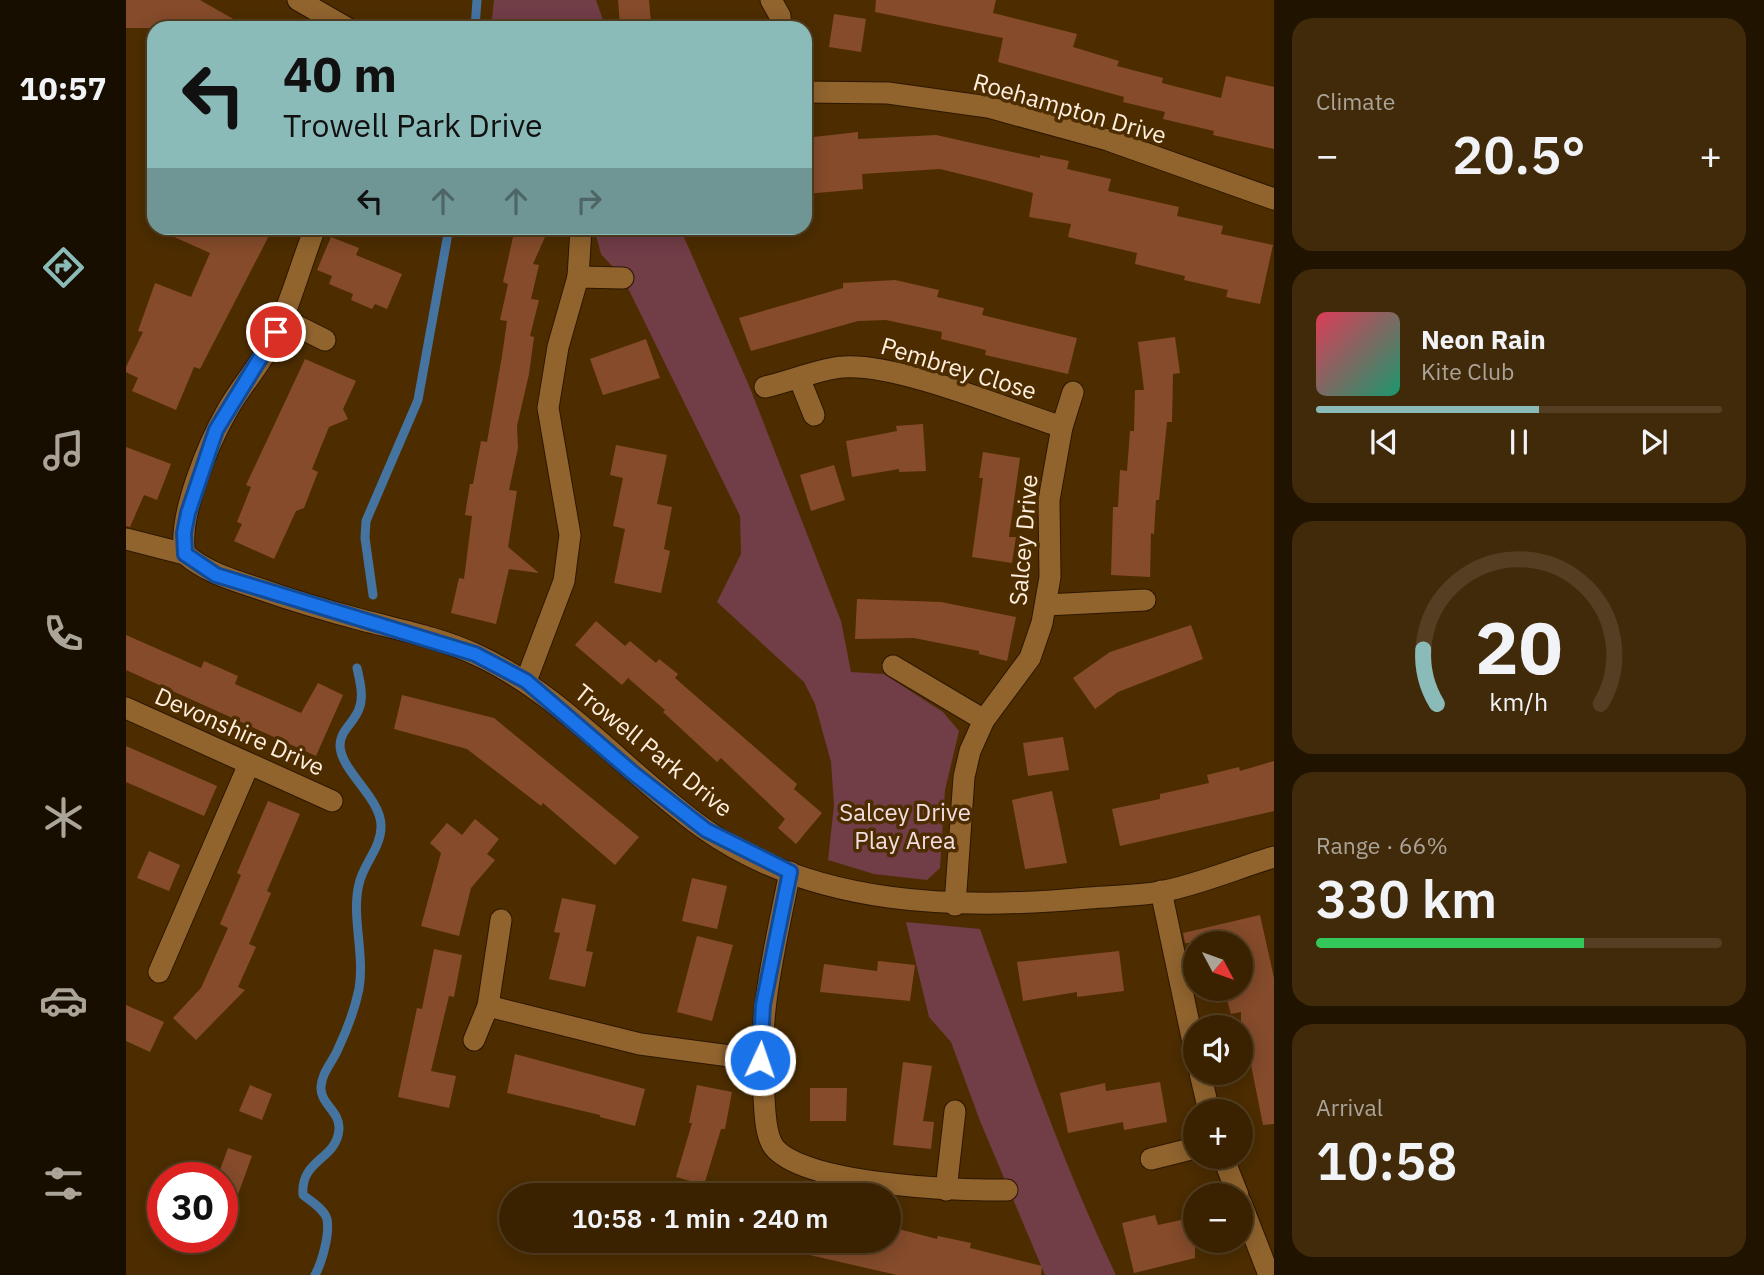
<!DOCTYPE html>
<meta charset="utf-8">
<style>
:root{--surface:#3a2200;--page:#412a0a;--text:#f1f3f6;--muted:#aba499;--line:#543f22;--accent:#8bbbb9}
body{margin:0;font-family:"IBM Plex Sans",sans-serif;background:var(--page);color:var(--text);height:100vh;display:flex;flex-direction:column;font-size:26px;white-space:nowrap}
*{box-sizing:border-box;margin:0}
p{font-size:23px;color:var(--muted)}
.icon{flex:none;width:38px;height:38px;fill:none;stroke:currentColor;stroke-width:2;stroke-linecap:round;stroke-linejoin:round}
.map{position:relative;flex:1;overflow:hidden}
.panel{display:flex;flex-direction:column;gap:18px;padding:18px;background:#201300;width:490px}
.panel>*{flex:none}
.hud{position:absolute;left:21px;top:21px;width:665px;height:214px;border-radius:21px;box-shadow:0 4px 18px #0003,0 0 0 2px var(--line);background:#8bbbb9;color:#111;overflow:hidden}
.needle{width:46px;rotate:131deg}
.fabs{position:absolute;left:1057px;top:931px;display:grid;gap:14px}
.fabs a{display:grid;place-items:center;width:70px;height:70px;border-radius:50%;background:var(--surface);box-shadow:0 4px 18px #0003,0 0 0 2px var(--line);font-size:35px}
.speed{position:absolute;left:21px;top:1162px;display:flex;gap:14px;font-size:35px;font-weight:700;text-align:center}
.speed>*{display:grid;place-content:center;width:91px;height:91px;border-radius:50%;background:var(--surface);box-shadow:0 4px 18px #0003,0 0 0 2px var(--line);line-height:1}
.speed .limit{border:10px solid #d22;background:#fff;color:#111}
.pin{position:absolute;display:grid;place-items:center;width:60px;height:60px;color:#fff;margin:-30px;border:4px solid #fff;border-radius:50%;box-shadow:0 2px 7px #0007}
.me{position:absolute;width:77px;margin:-38px;rotate:3deg;stroke-linejoin:round;filter:drop-shadow(0 0 5px #0008)}
.turn{display:flex;align-items:center;gap:24px;height:147px;padding:0 21px;font-size:32px}
.turn .icon{width:91px;height:91px;stroke-width:2.5}
.turn b{display:block;font-size:49px;line-height:60px}
.lanes{display:flex;align-items:center;height:66px;padding:0 21px;background:#0003;justify-content:center;gap:35px;direction:ltr}
.lanes .off{opacity:.35}
.big{font-size:52px;font-weight:600;line-height:1.1}
.panel .widget{flex:1;display:flex;flex-direction:column;justify-content:center;gap:10px;min-width:0;padding:0 24px;border-radius:21px;background:var(--page)}
.panel .dial{align-items:center;gap:0}
.dial svg{height:182px;overflow:visible;fill:none;stroke:var(--line);stroke-width:7;stroke-linecap:round;text-anchor:middle}
.dial text{fill:var(--text);stroke:none}
.song{display:flex;align-items:center;gap:21px}
.cover{width:84px;height:84px;border-radius:10px;background:linear-gradient(135deg,hsl(350 70% 55%),hsl(160 70% 35%))}
.played{height:7px;border-radius:4px;background:linear-gradient(90deg,var(--accent) 55%,var(--line) 55%)}
.keys{display:flex;justify-content:space-around;direction:ltr}
.heat{display:flex;justify-content:space-between;align-items:center;font-size:38px;direction:ltr}
.charge{height:10px;border-radius:5px;background:linear-gradient(90deg,#34c759 66%,var(--line) 0)}
.trip{position:absolute;left:373px;top:1183px;width:402px;height:70px;border-radius:35px;background:var(--surface);box-shadow:0 4px 18px #0003,0 0 0 2px var(--line);font-weight:600;line-height:70px;text-align:center}
main{display:flex;flex:1;min-height:0}
.tabs{display:flex;flex-direction:column;width:126px;justify-content:space-around;align-items:center;background:#170e00;color:var(--muted)}
.tabs .icon{width:49px;height:49px}
.tabs .current{color:var(--accent)}
.tabs b{font-size:32px;color:var(--text)}
.map>svg:first-child{display:block}
.green{fill:#713d47}
.lines{fill:none;stroke-linecap:round;stroke-linejoin:round}
.stream{stroke:#4574a1;stroke-width:9}
.building{fill:#854b2b}
.minor-casing{stroke:#2d1700;stroke-width:23}
.minor{stroke:#91642e;stroke-width:21}
.route-casing{stroke:#114b97;stroke-width:18}
.route{stroke:#1a73e8;stroke-width:12}
.labels{text-anchor:middle;dominant-baseline:central;stroke-width:7;stroke-linejoin:round;paint-order:stroke}
.street-label{font-size:24px;fill:#feeede;stroke:#4d2d00}
.park-label{font-size:24px;fill:#f2dde0;stroke:#4d2d00}
</style>
<main>
<nav class="tabs">
<b>10:57</b>
<svg class="icon current" aria-label="directions" viewBox="0 0 24 24"><path d="M12 3l9 9-9 9-9-9zM9 14v-3h6M13 9l2 2-2 2"/></svg>
<svg class="icon" aria-label="music" viewBox="0 0 24 24"><path d="M9 18V5l10-2v13"/><circle cx="6" cy="18" r="3"/><circle cx="16" cy="16" r="3"/></svg>
<svg class="icon" aria-label="phone" viewBox="0 0 24 24"><path d="M5 4h4l2 5-3 2q2 4 5 5l2-3 5 2v4C11 20 4 13 5 4z"/></svg>
<svg class="icon" aria-label="climate" viewBox="0 0 24 24"><path d="M12 3v18M4 7l16 10M4 17L20 7"/></svg>
<svg class="icon" aria-label="car" viewBox="0 0 24 24"><path d="M5 17H2v-5l4-1 3-4h7l3 4 3 1v5h-3M9 17h6M6 11h13"/><circle cx="7" cy="17" r="2"/><circle cx="17" cy="17" r="2"/></svg>
<svg class="icon" aria-label="filters" viewBox="0 0 24 24"><path d="M4 7h16M4 17h16"/><circle cx="9" cy="7" r="2"/><circle cx="15" cy="17" r="2"/></svg>
</nav>
<div class="map">
<svg width="1148" height="1275" viewBox="0 0 1148 1275">
<rect width="100%" height="100%" fill="#4d2d00"/>
<g class="green">
<path d="M 368,0 L 470,0 L 480,28 L 365,28 Z"/>
<path d="M 468,228 L 554,228 L 624,388 L 715,621 L 725,672 L 758,674 L 817,712 L 833,731 L 819,790 L 814,868 L 801,880 L 748,874 L 702,860 L 708,805 L 705,762 L 689,704 L 678,682 L 591,602 L 615,554 L 614,516 L 497,278 L 475,254 Z"/>
<path d="M 780,922 L 854,929 C 896,1045 936,1163 990,1275 L 919,1275 L 854,1121 L 825,1042 L 803,1017 Z"/>
</g>
<g class="lines">
<g class="stream">
<path d="M 349,28 L 351,0"/>
<path d="M 247,595 L 239,538 L 240,521 L 292,400 L 323,228"/>
<path d="M 189,1275 C 196,1262 204,1234 201,1219 C 198,1209 185,1201 177,1195 C 174,1159 211,1160 213,1129 C 214,1111 194,1104 195,1087 C 196,1072 206,1063 212,1049 C 220,1032 229,1008 233,989 C 239,953 225,916 233,884 C 237,864 256,847 255,825 C 254,797 215,771 214,746 C 214,730 228,723 233,709 C 238,697 234,681 231,668"/>
</g>
</g>
<g class="building">
<path d="M 0,0 L 74,0 L 123,28 L 0,28 Z"/>
<path d="M 492,0 L 523,0 L 525,23 L 494,25 Z"/>
<path d="M 750,0 L 870,0 L 867,13 L 951,34 L 947,47 L 993,61 L 991,66 L 1037,78 L 1036,83 L 1095,98 L 1100,76 L 1148,87 L 1148,149 L 1087,135 L 1088,131 L 1037,119 L 1039,112 L 997,102 L 998,97 L 872,62 L 877,38 L 749,12 Z"/>
<path d="M 708,14 L 740,19 L 735,52 L 703,47 Z"/>
<path d="M 732,132 L 732,139 L 810,135 L 914,158 L 914,155 L 943,161 L 941,169 L 985,179 L 982,191 L 1053,207 L 1051,216 L 1097,226 L 1095,234 L 1147,245 L 1134,304 L 1100,297 L 1102,290 L 1058,280 L 1059,276 L 1009,264 L 1011,253 L 942,237 L 945,224 L 903,217 L 907,193 L 863,181 L 814,169 L 736,174 L 737,189 L 679,194 L 679,138 Z"/>
<path d="M 28,228 L 147,228 L 74,369 L 68,367 L 50,410 L 6,391 L 12,378 L 0,372 L 0,367 L 17,332 L 12,331 L 29,283 L 65,297 L 84,253 Z"/>
<path d="M 389,228 L 423,228 L 407,264 L 413,265 L 405,299 L 413,300 L 404,336 L 408,337 L 403,374 L 391,426 L 392,448 L 383,490 L 391,491 L 382,547 L 413,573 L 383,569 L 370,624 L 325,613 L 333,578 L 338,579 L 346,516 L 339,515 L 344,484 L 347,484 L 355,441 L 361,442 L 376,356 L 381,321 L 374,320 L 382,284 L 377,282 Z"/>
<path d="M 205,237 L 233,248 L 230,255 L 276,274 L 261,309 L 249,304 L 246,309 L 225,300 L 227,294 L 203,284 L 206,276 L 191,270 Z"/>
<path d="M 769,280 L 813,290 L 811,297 L 858,308 L 856,315 L 951,338 L 942,374 L 859,355 L 860,350 L 815,339 L 816,332 L 760,320 L 732,321 L 625,351 L 613,318 L 717,288 L 717,283 Z"/>
<path d="M 1049,337 L 1054,373 L 1047,374 L 1046,422 L 1041,422 L 1033,500 L 1030,500 L 1028,534 L 1025,533 L 1024,577 L 985,575 L 987,507 L 992,507 L 994,470 L 1001,471 L 1004,431 L 1008,431 L 1009,390 L 1018,390 L 1012,342 Z"/>
<path d="M 520,339 L 534,378 L 477,395 L 464,359 Z"/>
<path d="M 179,359 L 230,381 L 217,409 L 222,419 L 203,427 L 186,469 L 192,472 L 178,508 L 170,511 L 148,559 L 108,541 L 116,524 L 111,522 L 125,487 L 120,485 Z"/>
<path d="M 797,424 L 800,471 L 773,472 L 773,469 L 726,477 L 720,441 L 771,431 L 770,426 Z"/>
<path d="M 490,445 L 541,455 L 531,504 L 546,507 L 538,549 L 544,551 L 535,593 L 488,583 L 499,529 L 487,526 L 497,478 L 484,475 Z"/>
<path d="M 0,447 L 45,464 L 31,500 L 18,495 L 4,527 L 0,526 Z"/>
<path d="M 857,452 L 894,458 L 883,537 L 890,537 L 886,563 L 846,557 L 857,478 L 853,478 Z"/>
<path d="M 708,465 L 719,500 L 685,511 L 674,475 Z"/>
<path d="M 731,599 L 815,602 L 890,617 L 881,661 L 853,654 L 853,651 L 788,638 L 729,639 Z"/>
<path d="M 470,621 L 499,646 L 504,641 L 530,663 L 533,659 L 552,674 L 549,678 L 671,784 L 668,789 L 696,813 L 670,844 L 652,828 L 659,819 L 595,758 L 591,762 L 537,712 L 539,710 L 502,678 L 496,685 L 449,645 Z"/>
<path d="M 1065,625 L 1077,659 L 992,692 L 969,709 L 947,678 L 984,652 Z"/>
<path d="M 0,635 L 75,668 L 78,661 L 112,676 L 109,684 L 175,713 L 192,683 L 217,695 L 190,756 L 0,670 Z"/>
<path d="M 276,695 L 368,718 L 513,837 L 489,865 L 417,803 L 415,806 L 341,749 L 268,729 Z"/>
<path d="M 937,737 L 943,770 L 902,776 L 897,743 Z"/>
<path d="M 0,746 L 91,786 L 78,816 L 0,782 Z"/>
<path d="M 1148,761 L 1148,811 L 994,846 L 986,809 L 1034,799 L 1034,794 L 1083,783 L 1081,775 L 1113,767 L 1114,771 Z"/>
<path d="M 926,791 L 941,863 L 899,869 L 886,800 Z"/>
<path d="M 142,801 L 174,814 L 141,891 L 145,893 L 123,944 L 130,947 L 112,987 L 119,990 L 70,1040 L 47,1018 L 75,988 L 102,928 L 94,924 L 115,875 L 111,873 Z"/>
<path d="M 349,819 L 373,839 L 361,854 L 369,860 L 345,888 L 333,936 L 295,926 L 315,853 L 304,843 L 321,823 L 336,835 Z"/>
<path d="M 23,851 L 54,865 L 43,891 L 11,878 Z"/>
<path d="M 566,878 L 601,886 L 591,929 L 556,921 Z"/>
<path d="M 436,898 L 470,905 L 460,951 L 467,952 L 459,987 L 423,979 L 434,933 L 428,932 Z"/>
<path d="M 1134,915 L 1148,978 L 1148,1124 L 1137,1125 L 1124,1060 L 1115,1062 L 1115,1012 L 1105,1014 L 1098,989 L 1115,989 L 1115,943 L 1059,943 L 1057,933 Z"/>
<path d="M 571,936 L 607,945 L 586,1021 L 551,1012 Z"/>
<path d="M 308,949 L 336,955 L 328,997 L 323,996 L 305,1071 L 330,1076 L 323,1108 L 272,1097 L 291,1008 L 296,1009 Z"/>
<path d="M 993,951 L 998,991 L 951,997 L 951,992 L 897,1001 L 891,962 Z"/>
<path d="M 752,961 L 789,965 L 784,1001 L 694,992 L 698,964 L 751,971 Z"/>
<path d="M 0,1005 L 38,1022 L 24,1052 L 0,1041 Z"/>
<path d="M 389,1054 L 519,1089 L 509,1126 L 474,1117 L 474,1115 L 381,1093 Z"/>
<path d="M 777,1062 L 806,1066 L 797,1121 L 808,1122 L 805,1149 L 767,1145 Z"/>
<path d="M 1034,1082 L 1041,1122 L 998,1130 L 997,1122 L 942,1133 L 934,1093 L 979,1083 L 980,1091 Z"/>
<path d="M 124,1085 L 146,1094 L 136,1120 L 113,1111 Z"/>
<path d="M 571,1085 L 606,1092 L 599,1129 L 595,1129 L 578,1185 L 550,1177 L 566,1123 L 563,1123 Z"/>
<path d="M 684,1088 L 721,1088 L 720,1121 L 684,1121 Z"/>
<path d="M 102,1148 L 126,1156 L 99,1230 L 96,1230 L 96,1178 L 91,1178 Z"/>
<path d="M 1029,1215 L 1032,1225 L 1069,1217 L 1069,1258 L 1008,1273 L 996,1223 Z"/>
<path d="M 765,1227 L 811,1239 L 812,1236 L 845,1243 L 844,1248 L 916,1266 L 915,1275 L 771,1275 L 666,1251 L 667,1241 L 763,1241 Z"/>
</g>
<g class="lines">
<defs>
<g id="minor">
<path d="M 172,0 L 221,28"/>
<path d="M 645,0 L 654,16 L 655,28"/>
<path d="M 679,92 L 762,93 L 862,107 L 982,140 L 1148,199"/>
<path d="M 189,228 C 174,266 164,307 145,343 C 133,367 114,387 101,411 C 83,442 51,518 59,554 C 81,573 107,580 134,589 C 168,601 202,611 236,620 C 274,630 315,638 351,655 C 434,693 502,774 577,828 C 688,907 834,910 963,898 C 986,896 1011,896 1034,892 C 1072,885 1111,868 1148,857"/>
<path d="M 452,277 L 455,228"/>
<path d="M 157,319 L 199,340"/>
<path d="M 674,380 L 688,415"/>
<path d="M 639,387 C 662,382 696,368 717,367 C 772,363 880,409 936,427"/>
<path d="M 0,539 L 59,554"/>
<path d="M 920,605 L 1019,600"/>
<path d="M 767,666 L 858,720"/>
<path d="M 400,681 L 438,581 L 444,535 L 422,408 L 432,347 L 452,277 L 497,278"/>
<path d="M 0,708 L 206,801"/>
<path d="M 664,872 C 649,947 630,1020 638,1097 C 639,1112 639,1131 646,1144 C 669,1185 836,1191 881,1190"/>
<path d="M 1035,891 L 1069,1052"/>
<path d="M 829,905 L 838,777 L 844,751 L 858,720 L 904,658 L 916,623 L 924,577 L 923,500 L 936,427 L 947,392"/>
<path d="M 33,972 L 123,764"/>
<path d="M 362,1006 L 514,1044 L 634,1060"/>
<path d="M 348,1040 L 362,1006 L 375,920"/>
<path d="M 1074,1073 L 1083,1111"/>
<path d="M 1097,1157 L 1112,1195"/>
<path d="M 1025,1159 L 1069,1148"/>
<path d="M 820,1190 L 829,1111"/>
<path d="M 1115,1203 L 1143,1275"/>
</g>
</defs>
<use href="#minor" class="minor-casing"/>
<use href="#minor" class="minor"/>
</g>
<g class="lines">
<defs>
<path id="route" d="M 150,332 L 90,430 L 62,513 L 58,533 L 59,554 L 90,575 L 349,654 L 400,681 L 507,773 L 580,830 L 664,872 L 637,1005 L 634,1060"/>
</defs>
<use href="#route" class="route-casing"/>
<use href="#route" class="route"/>
</g>
<g class="labels">
<g class="street-label">
<text transform="translate(944 108) rotate(16)">Roehampton Drive</text>
<text transform="translate(833 368) rotate(17)">Pembrey Close</text>
<text transform="translate(897 540) rotate(-85)">Salcey Drive</text>
<text transform="translate(114 731) rotate(24)">Devonshire Drive</text>
<text transform="translate(528 750) rotate(39)">Trowell Park Drive</text>
</g>
<g class="park-label">
<text x="779" y="812">Salcey Drive<tspan x="779" dy="28">Play Area</tspan></text>
</g>
</g>
</svg>
<div class="fabs">
<a><svg class="needle" viewBox="-14 -14 28 28"><path d="M0-13l5 13h-10z" fill="#e53935"/><path d="M0 13l5-13h-10z" fill="#aba499"/></svg></a>
<a><svg class="icon" aria-label="sound" viewBox="0 0 24 24"><path d="M4 9h4l5-4v14l-5-4H4zM17 9q2 3 0 6"/></svg></a>
<a>+</a>
<a>−</a>
</div>
<div class="speed"><div class="limit">30</div></div>
<div class="pin" style="left:150px;top:332px;background:#d93025"><svg class="icon" aria-label="arrive" viewBox="0 0 24 24"><path d="M6 21V4h12l-3 4 3 4H6"/></svg></div>
<svg class="me" style="left:634px;top:1060px" viewBox="-20 -20 40 40"><circle r="17" fill="#1a73e8" stroke="#fff" stroke-width="3"/><path d="M0-11L8 9 0 5-8 9z" fill="#fff"/></svg>
<div class="trip">10:58 · 1 min · 240 m</div>
<div class="hud">
<div class="turn"><svg class="icon" aria-label="left" viewBox="0 0 24 24"><path d="M17 20v-9H6M10 6l-5 5 5 5"/></svg><div><b>40 m</b>Trowell Park Drive</div></div>
<div class="lanes"><svg class="icon" aria-label="left" viewBox="0 0 24 24"><path d="M17 20v-9H6M10 6l-5 5 5 5"/></svg><svg class="icon off" aria-label="ahead" viewBox="0 0 24 24"><path d="M12 20V5M6 11l6-6 6 6"/></svg><svg class="icon off" aria-label="ahead" viewBox="0 0 24 24"><path d="M12 20V5M6 11l6-6 6 6"/></svg><svg class="icon off" aria-label="right" viewBox="0 0 24 24"><path d="M7 20v-9h11M14 6l5 5-5 5"/></svg></div>
</div>
</div>
<section class="panel">
<div class="widget"><p>Climate</p>
<div class="heat"><a>−</a><b class="big">20.5°</b><a>+</a></div>
</div>
<div class="widget">
<div class="song"><i class="cover"></i><div><b>Neon Rain</b><p>Kite Club</p></div></div>
<div class="played"></div>
<div class="keys"><svg class="icon" aria-label="previous" viewBox="0 0 24 24"><path d="M18 5L8 12l10 7zM5 5v14"/></svg><svg class="icon" aria-label="pause" viewBox="0 0 24 24"><path d="M8 5v14M16 5v14"/></svg><svg class="icon" aria-label="next" viewBox="0 0 24 24"><path d="M6 5l10 7-10 7zM19 5v14"/></svg></div>
</div>
<div class="widget dial"><svg viewBox="0 0 100 80">
<path d="M14 69A42 42 0 1 1 86 69"/>
<path d="M14 69A42 42 0 0 1 8 45" stroke="#8bbbb9"/>
<text x="50" y="56" font-size="32" font-weight="700">20</text>
<text x="50" y="72" font-size="11">km/h</text>
</svg></div>
<div class="widget"><p>Range · 66%</p><b class="big">330 km</b><div class="charge"></div></div>
<div class="widget"><p>Arrival</p><b class="big">10:58</b></div>
</section>
</main>
